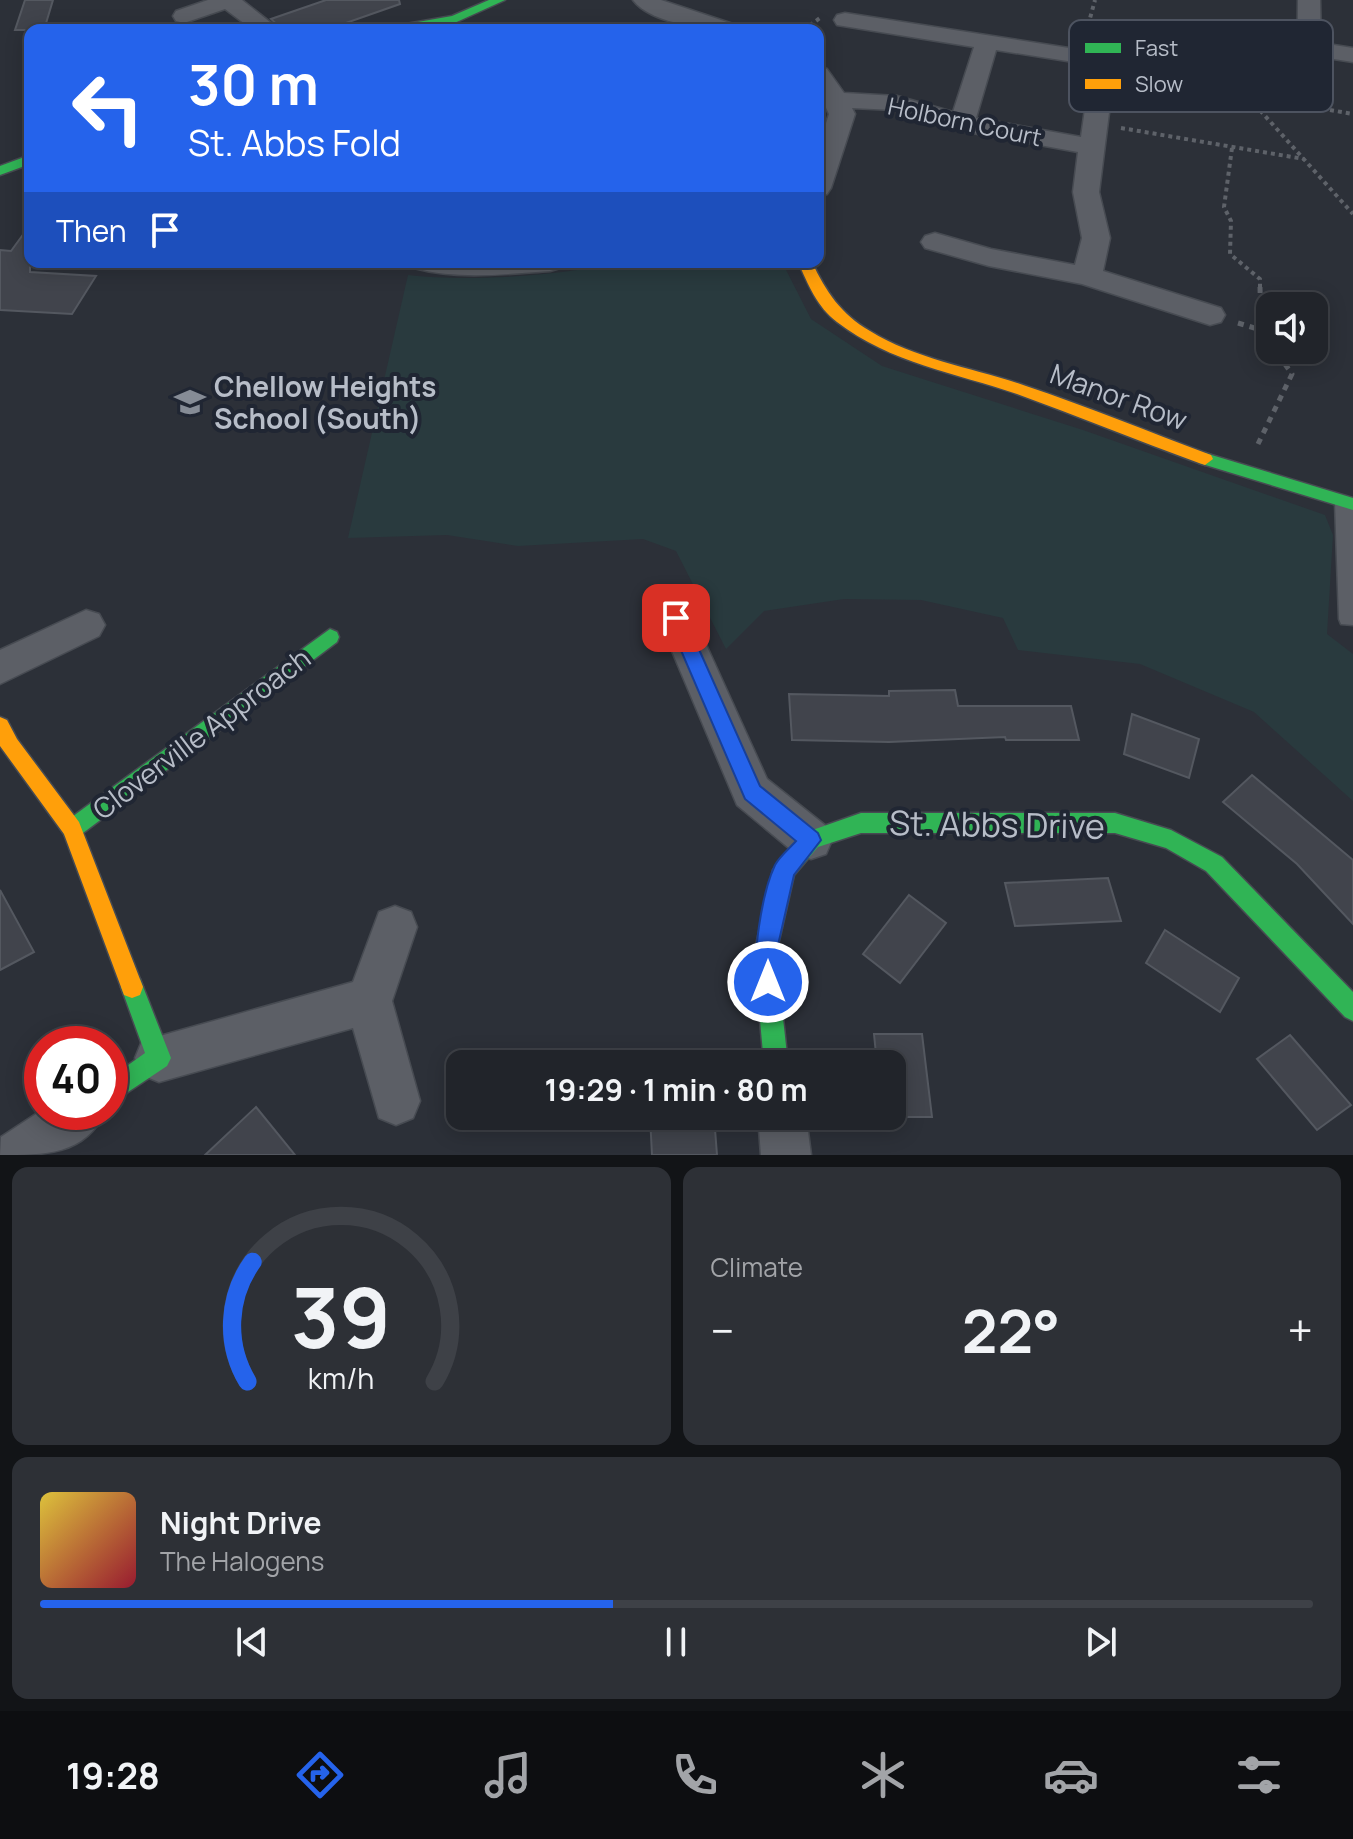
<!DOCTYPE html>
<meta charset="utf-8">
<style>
:root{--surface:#21242a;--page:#2d3036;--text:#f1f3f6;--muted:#a2a4a8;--line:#3e4147;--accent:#2563eb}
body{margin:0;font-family:Manrope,sans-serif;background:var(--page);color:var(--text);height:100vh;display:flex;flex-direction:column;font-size:30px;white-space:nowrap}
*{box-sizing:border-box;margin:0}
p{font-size:26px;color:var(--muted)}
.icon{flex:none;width:44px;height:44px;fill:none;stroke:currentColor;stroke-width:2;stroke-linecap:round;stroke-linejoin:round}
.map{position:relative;height:1155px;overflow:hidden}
.panel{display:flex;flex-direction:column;gap:12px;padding:12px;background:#121417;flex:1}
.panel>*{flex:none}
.hud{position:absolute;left:24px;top:24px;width:800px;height:244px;border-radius:16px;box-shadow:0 4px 20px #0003,0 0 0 2px var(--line);background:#2563eb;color:#fff;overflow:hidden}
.fabs{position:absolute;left:1256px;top:292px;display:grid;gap:16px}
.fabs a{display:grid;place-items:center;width:72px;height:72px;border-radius:16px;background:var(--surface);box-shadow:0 4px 20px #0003,0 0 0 2px var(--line);font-size:40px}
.speed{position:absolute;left:24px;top:1026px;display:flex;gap:16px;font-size:40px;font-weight:700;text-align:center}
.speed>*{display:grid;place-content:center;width:104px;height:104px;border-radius:50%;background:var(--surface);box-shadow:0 4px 20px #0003,0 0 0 2px var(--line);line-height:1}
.speed .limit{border:12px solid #d22;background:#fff;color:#111}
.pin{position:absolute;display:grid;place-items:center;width:68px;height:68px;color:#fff;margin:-34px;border-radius:16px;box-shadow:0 4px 12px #0006}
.me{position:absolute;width:88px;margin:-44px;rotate:0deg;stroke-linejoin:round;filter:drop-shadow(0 0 6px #0008)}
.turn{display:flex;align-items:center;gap:28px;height:168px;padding:0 32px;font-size:36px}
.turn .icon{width:104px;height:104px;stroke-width:2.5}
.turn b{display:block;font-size:56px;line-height:68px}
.then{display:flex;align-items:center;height:76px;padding:0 32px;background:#0003;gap:16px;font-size:30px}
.big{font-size:60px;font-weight:700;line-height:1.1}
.panel .widget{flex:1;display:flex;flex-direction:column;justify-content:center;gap:12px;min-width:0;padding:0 28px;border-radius:16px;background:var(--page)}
.panel .dial{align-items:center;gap:0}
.dial svg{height:208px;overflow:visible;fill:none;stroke:var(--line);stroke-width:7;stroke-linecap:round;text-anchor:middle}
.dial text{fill:var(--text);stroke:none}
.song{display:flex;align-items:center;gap:24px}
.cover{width:96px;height:96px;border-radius:12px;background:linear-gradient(135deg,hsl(50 70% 55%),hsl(350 70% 35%))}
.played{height:8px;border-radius:4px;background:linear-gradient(90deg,var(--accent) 45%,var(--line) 45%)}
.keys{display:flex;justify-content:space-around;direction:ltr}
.heat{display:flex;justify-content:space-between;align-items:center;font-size:44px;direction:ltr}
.panel .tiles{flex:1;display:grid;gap:12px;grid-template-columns:1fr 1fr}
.widget:last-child{grid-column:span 2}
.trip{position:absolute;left:446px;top:1050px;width:460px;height:80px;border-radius:16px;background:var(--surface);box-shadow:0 4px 20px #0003,0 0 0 2px var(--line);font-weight:700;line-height:80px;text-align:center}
.tabs{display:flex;height:128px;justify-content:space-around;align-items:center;background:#0d0e11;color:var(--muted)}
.tabs .icon{width:56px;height:56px}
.tabs .active{color:var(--accent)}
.tabs b{font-size:36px;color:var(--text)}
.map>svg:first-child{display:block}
.green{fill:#293a3e}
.building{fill:#41444c;stroke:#545860;stroke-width:2}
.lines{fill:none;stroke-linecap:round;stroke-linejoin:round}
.lane-casing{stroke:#474b52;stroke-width:3}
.street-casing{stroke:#474b52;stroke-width:3}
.fast-casing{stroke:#474b52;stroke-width:3}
.slow-casing{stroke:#474b52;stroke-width:3}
.path-far1{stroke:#5e6269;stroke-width:4;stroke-dasharray:4 4;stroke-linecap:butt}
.path{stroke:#5e6269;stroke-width:5;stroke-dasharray:6 6;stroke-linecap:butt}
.lane{fill:#5c5f66;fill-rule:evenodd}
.street{fill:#5c5f66;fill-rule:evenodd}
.fast{fill:#30b455;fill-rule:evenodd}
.slow{fill:#ff9f0a;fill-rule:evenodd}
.route{fill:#2563eb;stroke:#184099;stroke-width:2}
.labels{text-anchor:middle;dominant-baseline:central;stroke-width:8;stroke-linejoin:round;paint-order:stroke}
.far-street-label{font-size:24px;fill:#b7bdc8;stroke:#202633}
.poi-label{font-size:28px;font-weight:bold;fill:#b7bdc8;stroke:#202633;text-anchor:start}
.street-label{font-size:28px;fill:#b7bdc8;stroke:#202633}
.near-street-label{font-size:34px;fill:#b7bdc8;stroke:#202633}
.key{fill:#202633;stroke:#4d5360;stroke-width:2}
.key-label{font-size:22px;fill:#b7bdc8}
</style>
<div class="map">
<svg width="1353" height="1155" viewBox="0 0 1353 1155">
<rect width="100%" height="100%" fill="#2c3038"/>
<path class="green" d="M 620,262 L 782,262 L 811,319 L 882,366 L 1083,430 L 1325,515 L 1333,535 L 1327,634 L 1353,654 L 1353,801 L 1254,712 L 1140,664 L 1018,650 L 1003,618 L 921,600 L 844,599 L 764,611 L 726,649 L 676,551 L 643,539 L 518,546 L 447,535 L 348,538 L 408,275 C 466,282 563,276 620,262 Z"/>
<g class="building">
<path d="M 25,0 L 53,0 L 44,30 L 15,30 Z"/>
<path d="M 326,0 L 399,0 L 400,4 L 326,30 L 283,30 L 271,19 Z"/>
<path d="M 30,225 L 30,272 L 96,276 L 72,314 L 0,310 L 0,250 L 11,251 Z"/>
<path d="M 955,690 L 958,706 L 1071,706 L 1079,740 L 1006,740 L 1005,737 L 889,742 L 792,740 L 789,694 L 889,696 L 889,691 Z"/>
<path d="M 1132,714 L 1199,739 L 1189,778 L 1124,754 Z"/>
<path d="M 1252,775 L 1353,860 L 1353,924 L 1297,864 L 1223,802 Z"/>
<path d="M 1108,878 L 1121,921 L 1015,926 L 1005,883 Z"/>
<path d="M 0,890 L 34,952 L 0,970 Z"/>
<path d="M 909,895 L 946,923 L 900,983 L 863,954 Z"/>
<path d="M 1165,930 L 1239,978 L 1220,1012 L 1146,963 Z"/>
<path d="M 874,1034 L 922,1034 L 932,1117 L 892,1117 L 892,1064 L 877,1064 Z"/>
<path d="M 1290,1035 L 1351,1105 L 1317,1130 L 1257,1059 Z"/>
<path d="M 256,1107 L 295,1155 L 205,1155 Z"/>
<path d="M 650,1116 L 714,1116 L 717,1155 L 652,1155 Z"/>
</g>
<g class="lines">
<defs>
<g id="lane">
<path d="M 688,14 L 694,17 L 677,30 L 663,30 Z"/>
<path d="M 1344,496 L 1353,502 L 1353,625 L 1341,624 L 1339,619 L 1335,502 Z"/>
</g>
<g id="street">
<path d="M 208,0 L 242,0 L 280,30 L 253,30 L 225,9 L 184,23 L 176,21 L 173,16 L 176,11 Z"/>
<path d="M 633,0 L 661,0 L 736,25 L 740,30 C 710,30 652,25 633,0 Z"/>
<path d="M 1298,0 L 1320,0 L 1321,43 L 1353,48 L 1353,62 L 1321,57 L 1321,96 L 1318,101 L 1300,101 L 1297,96 Z"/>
<path d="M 845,13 L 1088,51 L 1092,56 L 1088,61 L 1080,63 L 996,50 L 976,118 L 1081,137 L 1089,81 L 1092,76 L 1110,76 L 1113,81 L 1099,192 L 1110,238 L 1103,271 L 1221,308 L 1225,315 L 1221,322 L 1210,325 L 1082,284 L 989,266 L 925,248 L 921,242 L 925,236 L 935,233 L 991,249 L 1075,265 L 1082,238 L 1073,192 L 1078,152 L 962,131 L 895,110 L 852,108 L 855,114 L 831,188 L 827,194 L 818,196 L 818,148 L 829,114 L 818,91 L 818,67 L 827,69 L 844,93 L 897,96 L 953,112 L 974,47 L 837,25 L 834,20 L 837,15 Z"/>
<path d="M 410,262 L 564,262 L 560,268 L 550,271 C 506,274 458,280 414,268 Z"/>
<path d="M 676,603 L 689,607 L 767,779 L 826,826 L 832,840 L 826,854 L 811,859 L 796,854 L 737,805 L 658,618 L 663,607 Z"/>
<path d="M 86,610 L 99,614 L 105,625 L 99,636 L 0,684 L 0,650 Z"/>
<path d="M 395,906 L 411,912 L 417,927 L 392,1001 L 420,1101 L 413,1118 L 396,1125 L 379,1118 L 353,1028 L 159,1082 L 142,1075 L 135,1058 L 142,1041 L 353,982 L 379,912 Z"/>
<path d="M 42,1110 L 42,1112 L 105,1112 C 85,1155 45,1155 0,1155 L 1,1137 Z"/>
<path d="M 758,1116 L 806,1116 L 811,1155 L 761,1155 Z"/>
</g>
<g id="fast">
<path d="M 489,0 L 505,0 L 439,30 L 423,30 L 428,26 L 383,30 L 389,27 L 452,16 Z"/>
<path d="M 30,155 L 30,164 L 0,175 L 0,166 Z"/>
<path d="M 1205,453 L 1353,498 L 1353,510 L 1199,463 L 1197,459 Z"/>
<path d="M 330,629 L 337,632 L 339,637 L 337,642 L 79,836 L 72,839 L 65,836 L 62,829 L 65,822 Z"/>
<path d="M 861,813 L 1115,813 L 1171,830 L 1222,857 L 1353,992 L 1353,1021 L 1345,1017 L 1206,871 L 1166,848 L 1115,833 L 861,833 L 818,847 L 794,875 L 776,954 L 788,1064 L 764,1064 L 754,954 L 773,870 L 804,833 Z"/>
<path d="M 132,976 L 140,979 L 171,1058 L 167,1066 L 110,1104 L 110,1078 L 145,1053 L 121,987 L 124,979 Z"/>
</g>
<g id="slow">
<path d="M 798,262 L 812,262 C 826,292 841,314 870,331 C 917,360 975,368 1026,386 C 1089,407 1149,432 1211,455 L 1213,459 L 1205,465 L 1199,463 C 1138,441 1078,416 1017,394 C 956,373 890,363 837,322 C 817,307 808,284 798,262 Z"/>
<path d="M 0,717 L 7,720 L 17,739 L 79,822 L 143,987 L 140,995 L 132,998 L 124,995 L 64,834 L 0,746 Z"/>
</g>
</defs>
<use href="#lane" class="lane-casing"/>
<use href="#street" class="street-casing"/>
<use href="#fast" class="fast-casing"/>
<use href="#slow" class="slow-casing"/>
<g class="path-far1">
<path d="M 803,30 L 820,18"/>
<path d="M 1086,33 L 1095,0"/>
<path d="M 1127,86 L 1258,108 L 1353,214"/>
<path d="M 1259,108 L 1285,107"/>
<path d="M 1330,110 L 1353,114"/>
<path d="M 1121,128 L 1304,159"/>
<path d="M 1232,148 L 1224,207 L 1231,221 L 1230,254 L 1260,279 L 1260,289"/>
</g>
<g class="path">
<path d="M 1260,287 L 1261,330"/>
<path d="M 1238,323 L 1261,330 L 1270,343"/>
<path d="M 1258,444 L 1292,374 L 1275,350"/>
</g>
<use href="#lane" class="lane"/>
<use href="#street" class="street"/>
<use href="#fast" class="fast"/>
<use href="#slow" class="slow"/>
</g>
<path class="route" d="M 676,610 L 683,613 L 685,618 L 760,786 L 818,833 L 821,840 L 794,875 L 776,954 L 779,982 L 776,990 L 768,993 L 760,990 C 749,964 763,890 775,865 C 780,856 789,849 796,841 L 745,799 L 667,618 L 669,613 Z"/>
<defs>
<symbol id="school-bare" viewBox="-9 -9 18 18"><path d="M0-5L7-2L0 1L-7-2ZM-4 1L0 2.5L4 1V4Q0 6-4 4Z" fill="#868c96" stroke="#202633" stroke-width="2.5" paint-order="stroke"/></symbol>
</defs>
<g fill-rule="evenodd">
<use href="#school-bare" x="168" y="380" width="44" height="44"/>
</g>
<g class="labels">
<g class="far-street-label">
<text transform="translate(965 121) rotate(12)">Holborn Court</text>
</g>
<g class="poi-label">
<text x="214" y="386">Chellow Heights<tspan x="214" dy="32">School (South)</tspan></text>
</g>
<g class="street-label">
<text transform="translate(1119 396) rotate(20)">Manor Row</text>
<text transform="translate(201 733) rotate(-37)">Cloverville Approach</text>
</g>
<g class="near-street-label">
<text transform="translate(997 824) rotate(1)">St. Abbs Drive</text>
</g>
</g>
<rect x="1069" y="20" width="264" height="92" rx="12" class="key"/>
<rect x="1085" y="43" width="36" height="10" fill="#30b455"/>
<rect x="1085" y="79" width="36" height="10" fill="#ff9f0a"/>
<g class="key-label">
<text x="1135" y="56">Fast</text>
<text x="1135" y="92">Slow</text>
</g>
</svg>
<div class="fabs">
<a><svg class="icon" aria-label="sound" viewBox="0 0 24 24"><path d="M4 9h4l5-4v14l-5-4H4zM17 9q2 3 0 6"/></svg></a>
</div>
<div class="speed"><div class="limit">40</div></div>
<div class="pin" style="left:676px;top:618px;background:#d93025"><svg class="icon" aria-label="arrive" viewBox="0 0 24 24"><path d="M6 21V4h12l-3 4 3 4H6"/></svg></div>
<svg class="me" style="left:768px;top:982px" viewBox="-20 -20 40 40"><circle r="17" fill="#2563eb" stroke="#fff" stroke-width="3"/><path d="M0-11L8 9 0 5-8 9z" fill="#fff"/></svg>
<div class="trip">19:29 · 1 min · 80 m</div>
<div class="hud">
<div class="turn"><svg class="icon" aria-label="left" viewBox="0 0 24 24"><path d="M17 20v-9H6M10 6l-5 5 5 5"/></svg><div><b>30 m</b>St. Abbs Fold</div></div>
<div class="then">Then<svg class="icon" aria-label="arrive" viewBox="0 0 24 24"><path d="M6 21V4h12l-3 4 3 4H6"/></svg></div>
</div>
</div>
<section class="panel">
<div class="tiles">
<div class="widget dial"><svg viewBox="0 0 100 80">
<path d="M14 69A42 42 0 1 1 86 69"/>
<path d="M14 69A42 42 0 0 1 16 23" stroke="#2563eb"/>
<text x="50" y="56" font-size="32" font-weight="700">39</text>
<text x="50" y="72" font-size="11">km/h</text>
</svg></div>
<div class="widget"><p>Climate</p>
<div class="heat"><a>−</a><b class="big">22°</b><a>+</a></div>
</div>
<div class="widget">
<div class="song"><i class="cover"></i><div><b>Night Drive</b><p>The Halogens</p></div></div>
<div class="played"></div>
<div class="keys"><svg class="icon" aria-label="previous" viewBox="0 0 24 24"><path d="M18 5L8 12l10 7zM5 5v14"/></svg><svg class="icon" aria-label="pause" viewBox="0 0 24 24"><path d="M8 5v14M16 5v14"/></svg><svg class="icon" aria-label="next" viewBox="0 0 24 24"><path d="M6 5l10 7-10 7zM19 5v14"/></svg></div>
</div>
</div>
</section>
<nav class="tabs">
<b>19:28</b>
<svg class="icon active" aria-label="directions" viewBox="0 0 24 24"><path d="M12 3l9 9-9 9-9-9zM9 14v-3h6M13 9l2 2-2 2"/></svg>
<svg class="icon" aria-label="music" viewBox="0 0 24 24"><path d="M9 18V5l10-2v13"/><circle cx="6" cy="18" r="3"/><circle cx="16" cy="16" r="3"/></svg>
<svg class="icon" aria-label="phone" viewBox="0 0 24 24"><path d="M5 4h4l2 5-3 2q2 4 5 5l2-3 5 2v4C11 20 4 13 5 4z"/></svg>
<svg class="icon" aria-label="climate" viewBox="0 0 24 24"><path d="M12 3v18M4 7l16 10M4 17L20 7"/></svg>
<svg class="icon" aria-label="car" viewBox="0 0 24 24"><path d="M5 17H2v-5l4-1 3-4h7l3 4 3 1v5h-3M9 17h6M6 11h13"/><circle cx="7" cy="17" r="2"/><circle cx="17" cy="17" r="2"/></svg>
<svg class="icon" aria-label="filters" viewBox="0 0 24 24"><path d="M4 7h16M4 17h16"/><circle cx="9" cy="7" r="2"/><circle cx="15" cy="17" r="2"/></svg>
</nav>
